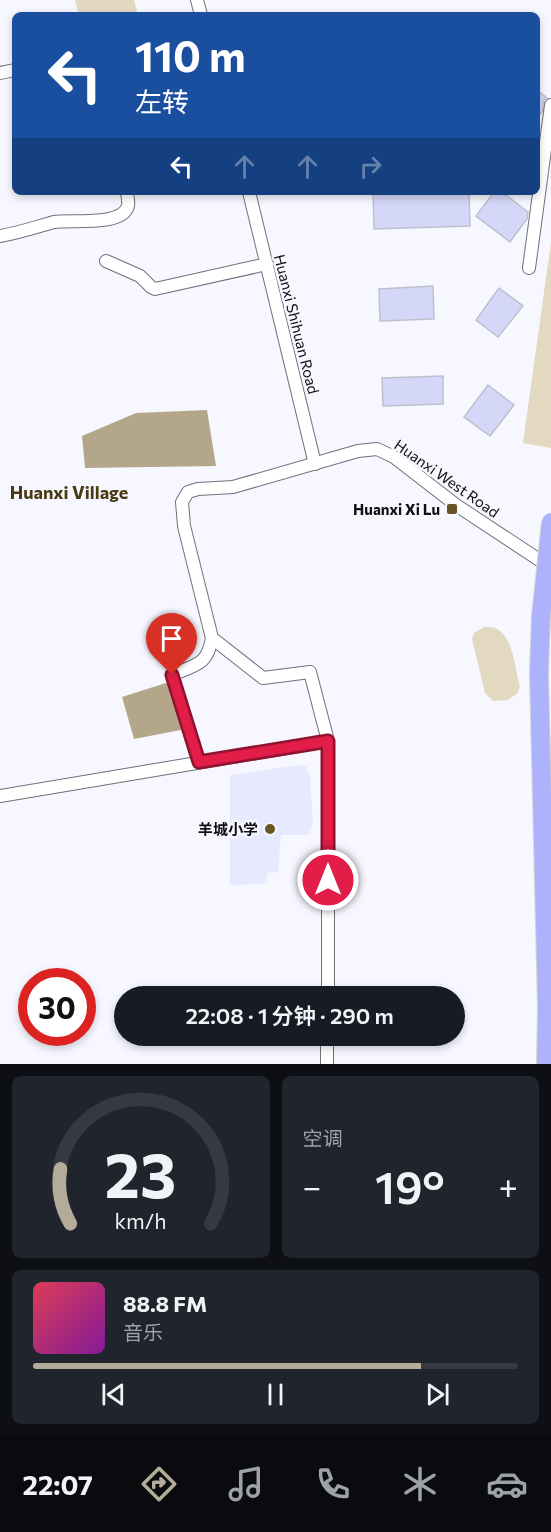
<!DOCTYPE html>
<html lang="zh">
<meta charset="utf-8">
<style>
:root{--surface:#171b24;--page:#20242c;--text:#f1f3f6;--muted:#9ea1a6;--line:#363941;--accent:#b4ac98}
body{margin:0;font-family:Commissioner,"Noto Sans SC",sans-serif;background:var(--page);color:var(--text);height:100vh;display:flex;flex-direction:column;font-size:22px;white-space:nowrap}
*{box-sizing:border-box;margin:0}
p{font-size:20px;color:var(--muted)}
.icon{flex:none;width:33px;height:33px;fill:none;stroke:currentColor;stroke-width:2;stroke-linecap:round;stroke-linejoin:round}
.map{position:relative;height:1064px;overflow:hidden}
.drawer{display:flex;flex-direction:column;gap:12px;padding:12px;background:#0d0f14;flex:1}
.drawer>*{flex:none}
.hud{position:absolute;left:12px;top:12px;width:528px;height:183px;border-radius:9px;box-shadow:0 3px 9px #0003;background:#1a4fa0;color:#fff;overflow:hidden}
.speed{position:absolute;left:18px;top:968px;display:flex;gap:12px;font-size:30px;font-weight:700;text-align:center}
.speed>*{display:grid;place-content:center;width:78px;height:78px;border-radius:50%;background:var(--surface);box-shadow:0 3px 9px #0003;line-height:1}
.speed .limit{border:9px solid #d22;background:#fff;color:#111}
.pin{position:absolute;display:grid;place-items:center;width:51px;height:51px;color:#fff;margin:-62px -26px;border-radius:50% 50% 50% 0;rotate:-45deg;box-shadow:0 0 6px #0007}
.pin .icon{rotate:45deg}
.me{position:absolute;width:66px;margin:-33px;rotate:0deg;stroke-linejoin:round;filter:drop-shadow(0 0 4px #0008)}
.turn{display:flex;align-items:center;gap:21px;height:126px;padding:0 24px;font-size:27px}
.turn .icon{width:78px;height:78px;stroke-width:2.5}
.turn b{display:block;font-size:42px;line-height:51px}
.lanes{display:flex;align-items:center;height:57px;padding:0 24px;background:#0003;justify-content:center;gap:30px;direction:ltr}
.lanes .off{opacity:.35}
.big{font-size:45px;font-weight:600;line-height:1.1}
.drawer .widget{flex:1;display:flex;flex-direction:column;justify-content:center;gap:9px;min-width:0;padding:0 21px;border-radius:9px;background:var(--page)}
.drawer .dial{align-items:center;gap:0}
.dial svg{height:156px;overflow:visible;fill:none;stroke:var(--line);stroke-width:7;stroke-linecap:round;text-anchor:middle}
.dial text{fill:var(--text);stroke:none}
.song{display:flex;align-items:center;gap:18px}
.cover{width:72px;height:72px;border-radius:9px;background:linear-gradient(135deg,hsl(350 70% 55%),hsl(290 70% 35%))}
.played{height:6px;border-radius:3px;background:linear-gradient(90deg,var(--accent) 80%,var(--line) 80%)}
.keys{display:flex;justify-content:space-around;direction:ltr}
.heat{display:flex;justify-content:space-between;align-items:center;font-size:33px;direction:ltr}
.drawer .tiles{flex:1;display:grid;gap:12px;grid-template-columns:1fr 1fr}
.widget:last-child{grid-column:span 2}
.trip{position:absolute;left:114px;top:986px;width:351px;height:60px;border-radius:30px;background:var(--surface);box-shadow:0 3px 9px #0003;font-weight:600;line-height:60px;text-align:center}
.dock{display:flex;height:96px;justify-content:space-around;align-items:center;background:#090b0e;color:var(--muted)}
.dock .icon{width:42px;height:42px}
.dock .on{color:var(--accent)}
.dock b{font-size:27px;color:var(--text)}
.map>svg:first-child{display:block}
.built{fill:#e7eafe}
.green{fill:#e3d8c0}
.water{fill:#b4a789}
.building{fill:#d4d7f7;stroke:#bfc0cd;stroke-width:1.5}
.lines{fill:none;stroke-linecap:round;stroke-linejoin:round}
.minor-casing{stroke:#6e707b;stroke-width:14}
.highway-casing{stroke:#d4d4d5;stroke-width:20}
.minor{stroke:#fff;stroke-width:12}
.highway{stroke:#adb2fc;stroke-width:18}
.highway-bridge-casing{stroke:#d4d4d5;stroke-width:20;stroke-linecap:butt}
.highway-bridge{stroke:#adb2fc;stroke-width:18}
.route-casing{stroke:#92132f;stroke-width:15}
.route{stroke:#e11d48;stroke-width:10}
.poi-dot{fill:#695524;stroke:#f6f7ff;stroke-width:2}
.labels{text-anchor:middle;dominant-baseline:central;stroke-width:5;stroke-linejoin:round;paint-order:stroke}
.street-label{font-size:15px;fill:#101014;stroke:#f6f7ff}
.poi-label{font-size:15px;font-weight:bold;fill:#101014;stroke:#f6f7ff;text-anchor:end}
.quarter-label{font-size:18px;font-weight:bold;fill:#4a3a12;stroke:#f6f7ff}
</style>
<div class="map">
<svg width="551" height="1064" viewBox="0 0 551 1064">
<rect width="100%" height="100%" fill="#f6f7ff"/>
<path class="built" d="M 299,765 L 306,766 L 310,776 L 313,823 L 308,835 L 281,835 L 278,872 L 267,873 L 266,881 L 262,884 L 230,885 L 230,775 Z"/>
<g class="green">
<path d="M 75,0 L 134,0 L 138,15 L 79,15 Z"/>
<path d="M 551,242 L 551,448 L 523,443 Z"/>
<path d="M 484,627 C 513,623 514,666 520,687 L 517,694 L 507,700 L 493,701 L 485,693 L 472,639 L 474,633 Z"/>
</g>
<g class="water">
<path d="M 207,410 L 216,466 L 85,468 L 82,436 L 136,413 Z"/>
<path d="M 169,682 L 186,729 L 134,739 L 122,697 Z"/>
</g>
<g class="building">
<path d="M 537,90 L 547,98 L 544,100 L 542,112 L 537,118 Z"/>
<path d="M 373,192 L 469,192 L 470,226 L 374,229 Z"/>
<path d="M 494,192 L 502,192 L 528,212 L 527,219 L 510,242 L 476,216 Z"/>
<path d="M 433,286 L 434,319 L 380,321 L 379,289 Z"/>
<path d="M 499,288 L 523,306 L 498,337 L 476,320 Z"/>
<path d="M 443,376 L 443,404 L 383,406 L 382,378 Z"/>
<path d="M 488,385 L 514,405 L 490,436 L 464,417 Z"/>
</g>
<g class="lines">
<defs>
<g id="minor">
<path d="M 197,0 L 201,15"/>
<path d="M 0,73 L 15,70"/>
<path d="M 249,192 L 315,464"/>
<path d="M 0,236 C 19,233 36,227 54,222 C 70,219 122,227 128,206 C 129,201 127,196 127,192"/>
<path d="M 106,261 L 140,276 L 151,287 L 155,289 L 267,264"/>
<path d="M 529,268 L 551,105"/>
<path d="M 199,762 L 172,675 C 196,664 207,666 212,638"/>
<path d="M 0,796 L 328,741"/>
<path d="M 328,996 L 328,741 L 310,672 L 263,678 L 212,638 L 184,526 L 182,502 L 188,492 L 198,489 L 233,487 L 358,451 L 377,449 L 394,457 L 456,505 L 550,567"/>
<path d="M 327,1064 L 327,1035"/>
</g>
<path id="highway" d="M 541,616 L 539,673 L 547,1007 L 546,1064"/>
</defs>
<use href="#minor" class="minor-casing"/>
<use href="#highway" class="highway-casing"/>
<use href="#minor" class="minor"/>
<use href="#highway" class="highway"/>
<defs>
<path id="highway-bridge" d="M 541,616 L 551,522"/>
</defs>
<use href="#highway-bridge" class="highway-bridge-casing"/>
<use href="#highway-bridge" class="highway-bridge"/>
</g>
<g class="lines">
<defs>
<path id="route" d="M 172,675 L 199,762 L 328,741 L 328,880"/>
</defs>
<use href="#route" class="route-casing"/>
<use href="#route" class="route"/>
</g>
<g class="poi-dot">
<rect x="446" y="503" width="12" height="12" rx="3"/>
<circle cx="270" cy="829" r="6"/>
</g>
<g class="labels">
<g class="street-label">
<text transform="translate(297 324) rotate(76)">Huanxi Shihuan Road</text>
<text transform="translate(447 478) rotate(35)">Huanxi West Road</text>
</g>
<g class="poi-label">
<text x="440" y="509">Huanxi Xi Lu</text>
<text x="258" y="829">羊城小学</text>
</g>
<g class="quarter-label">
<text x="69" y="492">Huanxi Village</text>
</g>
</g>
</svg>
<div class="speed"><div class="limit">30</div></div>
<div class="pin" style="left:172px;top:675px;background:#d93025"><svg class="icon" aria-label="arrive" viewBox="0 0 24 24"><path d="M6 21V4h12l-3 4 3 4H6"/></svg></div>
<svg class="me" style="left:328px;top:880px" viewBox="-20 -20 40 40"><circle r="17" fill="#e11d48" stroke="#fff" stroke-width="3"/><path d="M0-11L8 9 0 5-8 9z" fill="#fff"/></svg>
<div class="trip">22:08 · 1 分钟 · 290 m</div>
<div class="hud">
<div class="turn"><svg class="icon" aria-label="left" viewBox="0 0 24 24"><path d="M17 20v-9H6M10 6l-5 5 5 5"/></svg><div><b>110 m</b>左转</div></div>
<div class="lanes"><svg class="icon" aria-label="left" viewBox="0 0 24 24"><path d="M17 20v-9H6M10 6l-5 5 5 5"/></svg><svg class="icon off" aria-label="ahead" viewBox="0 0 24 24"><path d="M12 20V5M6 11l6-6 6 6"/></svg><svg class="icon off" aria-label="ahead" viewBox="0 0 24 24"><path d="M12 20V5M6 11l6-6 6 6"/></svg><svg class="icon off" aria-label="right" viewBox="0 0 24 24"><path d="M7 20v-9h11M14 6l5 5-5 5"/></svg></div>
</div>
</div>
<section class="drawer">
<div class="tiles">
<div class="widget dial"><svg viewBox="0 0 100 80">
<path d="M14 69A42 42 0 1 1 86 69"/>
<path d="M14 69A42 42 0 0 1 9 41" stroke="#b4ac98"/>
<text x="50" y="56" font-size="32" font-weight="700">23</text>
<text x="50" y="72" font-size="11">km/h</text>
</svg></div>
<div class="widget"><p>空调</p>
<div class="heat"><a>−</a><b class="big">19°</b><a>+</a></div>
</div>
<div class="widget">
<div class="song"><i class="cover"></i><div><b>88.8 FM</b><p>音乐</p></div></div>
<div class="played"></div>
<div class="keys"><svg class="icon" aria-label="previous" viewBox="0 0 24 24"><path d="M18 5L8 12l10 7zM5 5v14"/></svg><svg class="icon" aria-label="pause" viewBox="0 0 24 24"><path d="M8 5v14M16 5v14"/></svg><svg class="icon" aria-label="next" viewBox="0 0 24 24"><path d="M6 5l10 7-10 7zM19 5v14"/></svg></div>
</div>
</div>
</section>
<nav class="dock">
<b>22:07</b>
<svg class="icon on" aria-label="directions" viewBox="0 0 24 24"><path d="M12 3l9 9-9 9-9-9zM9 14v-3h6M13 9l2 2-2 2"/></svg>
<svg class="icon" aria-label="music" viewBox="0 0 24 24"><path d="M9 18V5l10-2v13"/><circle cx="6" cy="18" r="3"/><circle cx="16" cy="16" r="3"/></svg>
<svg class="icon" aria-label="phone" viewBox="0 0 24 24"><path d="M5 4h4l2 5-3 2q2 4 5 5l2-3 5 2v4C11 20 4 13 5 4z"/></svg>
<svg class="icon" aria-label="climate" viewBox="0 0 24 24"><path d="M12 3v18M4 7l16 10M4 17L20 7"/></svg>
<svg class="icon" aria-label="car" viewBox="0 0 24 24"><path d="M5 17H2v-5l4-1 3-4h7l3 4 3 1v5h-3M9 17h6M6 11h13"/><circle cx="7" cy="17" r="2"/><circle cx="17" cy="17" r="2"/></svg>
</nav>
